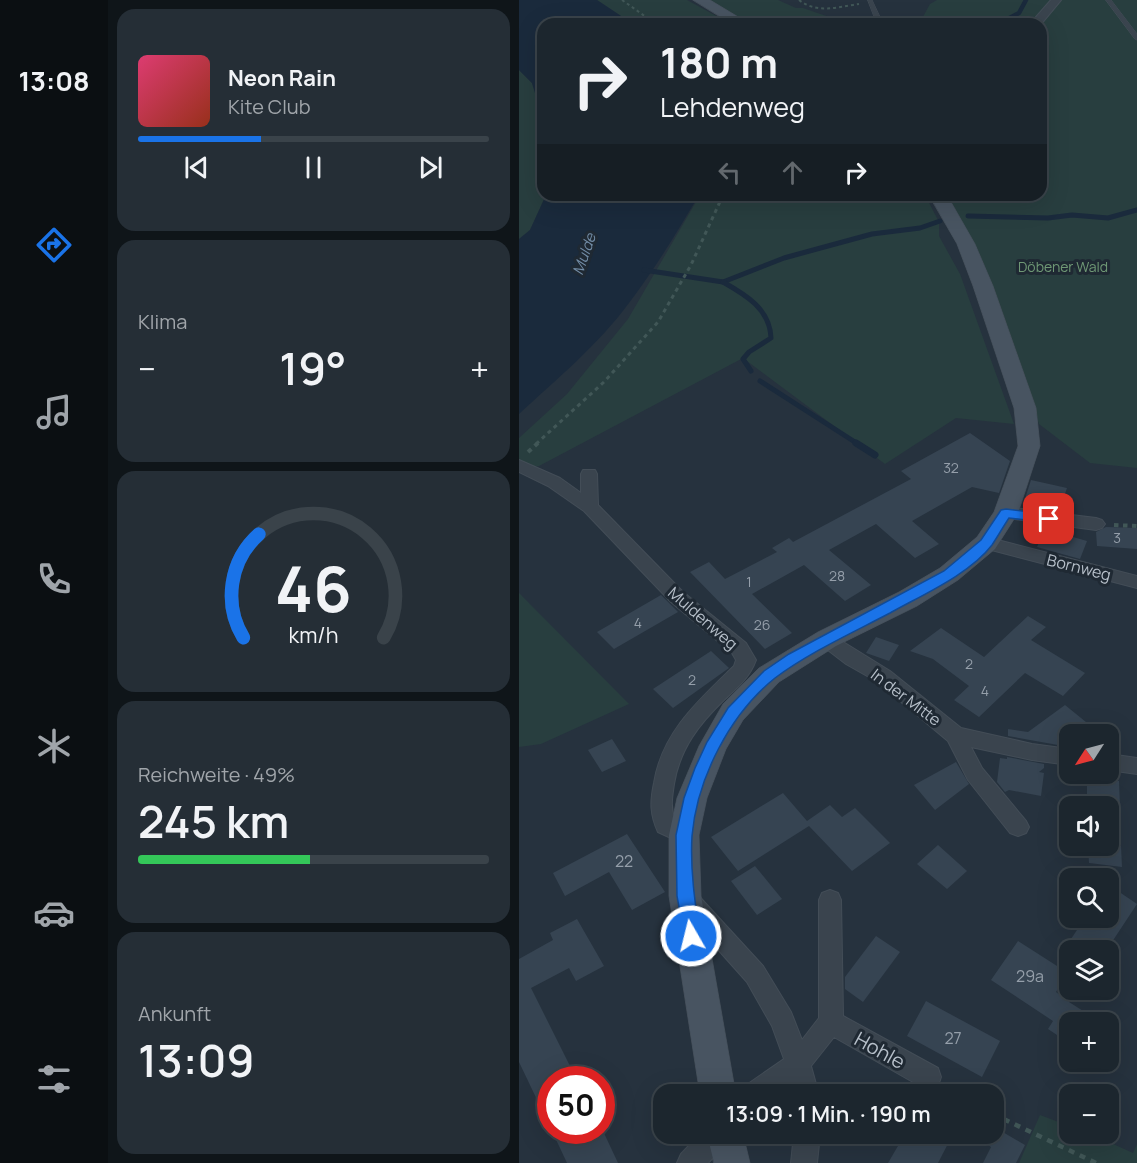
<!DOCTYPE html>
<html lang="de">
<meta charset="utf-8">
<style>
:root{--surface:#1c262e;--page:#252e36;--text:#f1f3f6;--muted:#a0a5aa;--line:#3a434a;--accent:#1a73e8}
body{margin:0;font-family:Manrope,sans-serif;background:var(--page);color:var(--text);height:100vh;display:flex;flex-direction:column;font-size:22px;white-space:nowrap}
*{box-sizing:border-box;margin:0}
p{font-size:20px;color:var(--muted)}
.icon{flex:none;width:33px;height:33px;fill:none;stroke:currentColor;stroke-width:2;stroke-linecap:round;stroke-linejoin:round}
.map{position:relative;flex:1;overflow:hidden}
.details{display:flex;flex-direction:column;gap:9px;padding:9px;background:#0f1519;width:411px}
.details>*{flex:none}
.top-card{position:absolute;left:18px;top:18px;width:510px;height:183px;border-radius:18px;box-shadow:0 6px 24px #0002,0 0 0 2px var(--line);background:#1c262e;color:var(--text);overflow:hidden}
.needle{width:39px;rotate:234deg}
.fabs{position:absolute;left:540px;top:724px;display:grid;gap:12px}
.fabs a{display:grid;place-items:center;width:60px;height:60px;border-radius:12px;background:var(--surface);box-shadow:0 6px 24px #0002,0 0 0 2px var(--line);font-size:30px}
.speed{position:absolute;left:18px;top:1066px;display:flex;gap:12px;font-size:30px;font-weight:700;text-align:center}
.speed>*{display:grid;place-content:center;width:78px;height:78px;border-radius:50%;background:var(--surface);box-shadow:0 6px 24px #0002,0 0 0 2px var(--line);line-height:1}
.speed .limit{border:9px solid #d22;background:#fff;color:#111}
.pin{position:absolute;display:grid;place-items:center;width:51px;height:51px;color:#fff;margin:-26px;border-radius:12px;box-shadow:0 3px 9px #0006}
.me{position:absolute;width:66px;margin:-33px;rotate:352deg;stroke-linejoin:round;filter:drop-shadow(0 0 4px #0008)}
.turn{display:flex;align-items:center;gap:21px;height:126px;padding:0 24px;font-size:27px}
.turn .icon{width:78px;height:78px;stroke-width:2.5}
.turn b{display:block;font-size:42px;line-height:51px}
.lanes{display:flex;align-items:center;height:57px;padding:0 24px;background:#0003;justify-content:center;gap:30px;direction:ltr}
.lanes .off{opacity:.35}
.big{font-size:45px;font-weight:600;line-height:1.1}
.details .card{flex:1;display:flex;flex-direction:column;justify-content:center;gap:9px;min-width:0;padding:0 21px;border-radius:18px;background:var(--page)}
.details .dial{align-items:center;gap:0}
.dial svg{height:156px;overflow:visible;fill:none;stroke:var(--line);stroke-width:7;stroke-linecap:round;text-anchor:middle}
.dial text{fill:var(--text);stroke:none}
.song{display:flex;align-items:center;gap:18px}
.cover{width:72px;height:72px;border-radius:9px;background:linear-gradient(135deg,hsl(340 70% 55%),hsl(10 70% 35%))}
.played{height:6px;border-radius:3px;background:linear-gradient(90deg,var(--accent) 35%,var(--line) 35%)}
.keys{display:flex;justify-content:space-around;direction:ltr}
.heat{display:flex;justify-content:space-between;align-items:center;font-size:33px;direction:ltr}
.charge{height:9px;border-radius:4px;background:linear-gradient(90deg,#34c759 49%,var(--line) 0)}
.trip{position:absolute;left:134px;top:1084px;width:351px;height:60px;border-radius:18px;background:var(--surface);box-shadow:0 6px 24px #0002,0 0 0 2px var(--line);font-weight:600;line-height:60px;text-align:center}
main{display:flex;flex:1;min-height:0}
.tabs{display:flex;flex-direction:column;width:108px;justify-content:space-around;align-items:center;background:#0b0f12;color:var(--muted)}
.tabs .icon{width:42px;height:42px}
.tabs .active{color:var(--accent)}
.tabs b{font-size:27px;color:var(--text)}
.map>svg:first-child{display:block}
.green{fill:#283e3f}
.water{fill:#1a2a3c}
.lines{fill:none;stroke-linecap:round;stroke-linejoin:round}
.stream-far2{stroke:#1a2a3c;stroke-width:4.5}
.stream-far1{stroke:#1a2a3c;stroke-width:5}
.stream{stroke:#1a2a3c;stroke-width:7}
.building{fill:#364452}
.lane-casing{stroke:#434d57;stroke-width:1}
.street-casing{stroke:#434d57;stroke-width:2}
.secondary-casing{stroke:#434d57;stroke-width:1}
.path-far3{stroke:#415757;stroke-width:2;stroke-dasharray:3 3;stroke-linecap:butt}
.path-far2{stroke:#415757;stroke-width:3;stroke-dasharray:4 4;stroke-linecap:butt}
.path-far1{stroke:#415757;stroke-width:4;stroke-dasharray:4.5 4.5;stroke-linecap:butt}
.path{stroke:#415757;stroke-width:4.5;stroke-dasharray:6 6;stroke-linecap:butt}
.lane{fill:#3a444e;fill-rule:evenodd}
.street{fill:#3a444e;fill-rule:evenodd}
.secondary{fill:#485461;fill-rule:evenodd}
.route{fill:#1a73e8;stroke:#114b97;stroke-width:1.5}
.labels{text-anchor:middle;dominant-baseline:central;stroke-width:6;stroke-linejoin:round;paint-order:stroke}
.far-park-label{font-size:14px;fill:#6f9875;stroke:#1f2933}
.number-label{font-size:14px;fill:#959faa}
.far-water-label{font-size:15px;font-style:italic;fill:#728ca6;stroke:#1f2933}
.street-label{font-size:16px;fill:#b6bfc9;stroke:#1f2933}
.near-number-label{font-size:16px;fill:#959faa}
.near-street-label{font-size:20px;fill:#b6bfc9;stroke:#1f2933}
</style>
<main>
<nav class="tabs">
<b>13:08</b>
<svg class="icon active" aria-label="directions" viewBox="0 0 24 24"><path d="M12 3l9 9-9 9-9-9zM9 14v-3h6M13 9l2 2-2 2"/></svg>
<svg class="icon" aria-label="music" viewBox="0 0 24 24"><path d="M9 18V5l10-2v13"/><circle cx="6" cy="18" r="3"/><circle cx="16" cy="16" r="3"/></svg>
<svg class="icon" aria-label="phone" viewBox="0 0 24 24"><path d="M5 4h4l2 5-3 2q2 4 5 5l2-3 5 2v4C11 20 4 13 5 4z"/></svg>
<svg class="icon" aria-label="climate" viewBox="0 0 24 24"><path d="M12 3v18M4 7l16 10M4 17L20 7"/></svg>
<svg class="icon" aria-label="car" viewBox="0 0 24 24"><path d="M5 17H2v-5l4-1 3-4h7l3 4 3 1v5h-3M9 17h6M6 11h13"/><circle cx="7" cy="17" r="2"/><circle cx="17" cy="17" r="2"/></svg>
<svg class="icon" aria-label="filters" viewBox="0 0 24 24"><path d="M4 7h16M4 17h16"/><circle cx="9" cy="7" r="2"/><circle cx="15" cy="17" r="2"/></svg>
</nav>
<section class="details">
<div class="card">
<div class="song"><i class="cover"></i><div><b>Neon Rain</b><p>Kite Club</p></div></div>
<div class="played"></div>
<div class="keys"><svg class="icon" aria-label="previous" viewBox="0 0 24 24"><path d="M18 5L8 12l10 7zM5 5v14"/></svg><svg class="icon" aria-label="pause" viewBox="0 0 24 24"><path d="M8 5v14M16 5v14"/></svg><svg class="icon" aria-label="next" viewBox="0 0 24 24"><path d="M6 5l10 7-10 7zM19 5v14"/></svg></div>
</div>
<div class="card"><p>Klima</p>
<div class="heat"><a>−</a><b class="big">19°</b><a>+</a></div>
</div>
<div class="card dial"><svg viewBox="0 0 100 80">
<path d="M14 69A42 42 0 1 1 86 69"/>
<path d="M14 69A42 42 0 0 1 22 16" stroke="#1a73e8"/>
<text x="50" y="56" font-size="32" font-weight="700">46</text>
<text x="50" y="72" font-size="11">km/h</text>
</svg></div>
<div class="card"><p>Reichweite · 49%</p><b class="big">245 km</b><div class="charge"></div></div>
<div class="card"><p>Ankunft</p><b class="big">13:09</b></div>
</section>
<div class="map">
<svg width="618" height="1163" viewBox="0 0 618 1163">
<rect width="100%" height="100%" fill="#26323e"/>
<g class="green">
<path d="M 78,0 L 168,0 L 212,24 L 114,24 Z"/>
<path d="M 189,0 L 259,0 L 277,8 L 284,8 L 313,18 L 317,24 L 232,24 Z"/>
<path d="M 418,0 L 618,0 L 618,468 L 571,463 L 520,424 L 473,285 L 456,244 L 428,195 L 522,195 L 522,24 L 400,24 L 411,4 Z"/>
<path d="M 0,70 L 13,83 L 24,119 L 24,195 L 27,195 L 11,230 L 0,239 Z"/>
<path d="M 181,195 L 406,195 L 420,222 L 420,236 L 441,274 L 495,424 L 437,418 L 366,464 L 224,358 L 20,466 L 0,471 L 0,438 L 48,394 L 109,319 Z"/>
<path d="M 0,593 L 110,704 L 22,744 L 0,747 Z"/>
<path d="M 521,1115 L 550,1126 L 550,1134 L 572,1134 L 614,1153 L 618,1144 L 618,1163 L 500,1163 Z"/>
</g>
<g class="water">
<path d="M 0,0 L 78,0 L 114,24 L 24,24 L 24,119 L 13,83 L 0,70 Z"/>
<path d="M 27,195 L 180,195 C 158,232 136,269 110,303 C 79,345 38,379 0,414 L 0,239 L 11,230 Z"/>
</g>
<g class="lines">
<path class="stream-far2" d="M 479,24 L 500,13 L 507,0"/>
<g class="stream-far1">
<path d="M 449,216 L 529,218 L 553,215 L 589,218 L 618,210"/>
<path d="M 125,270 L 204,282 L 265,258 L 353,234 L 401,228 L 421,221"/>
<path d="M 204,282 C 227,295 251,309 252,338 L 230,352 L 224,359 L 232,371"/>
<path d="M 241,381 L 339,444"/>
</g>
<path class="stream" d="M 337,443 L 356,455"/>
</g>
<g class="building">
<path d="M 451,433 L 491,461 L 480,493 L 453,487 L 393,521 L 420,544 L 396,558 L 357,524 L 310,550 L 352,585 L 326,601 L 285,565 L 233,594 L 273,633 L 246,649 L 171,572 L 190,562 L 206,579 L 258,552 L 253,548 L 270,538 L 274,542 L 392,479 L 382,471 Z"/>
<path d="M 512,480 L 548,488 L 540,511 L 507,507 L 510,500 L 506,499 Z"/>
<path d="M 587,527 L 618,528 L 618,549 L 578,546 L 577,532 Z"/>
<path d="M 526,529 L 568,541 L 561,559 L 518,547 Z"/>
<path d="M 142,595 L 159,612 L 95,649 L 78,632 Z"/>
<path d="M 509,616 L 527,627 L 512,640 L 566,673 L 544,696 L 506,673 L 460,717 L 435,700 L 450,686 L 414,659 L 391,651 L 422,628 L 465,657 Z"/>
<path d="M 357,637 L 380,645 L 370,661 L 347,653 Z"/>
<path d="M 192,651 L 210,668 L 154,708 L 134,689 Z"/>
<path d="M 546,705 L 583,735 L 550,735 L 550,747 L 489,736 L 489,729 L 509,732 Z"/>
<path d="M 93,739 L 107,761 L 83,772 L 69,750 Z"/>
<path d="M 488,757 L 525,764 L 525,768 L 520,772 L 525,773 L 522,796 L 490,790 L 486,792 L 478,782 L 481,758 L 488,759 Z"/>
<path d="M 437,762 L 450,784 L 416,810 L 395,785 Z"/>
<path d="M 568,778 L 600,781 L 601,807 L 568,807 Z"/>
<path d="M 264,793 L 288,821 L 311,805 L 323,817 L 336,808 L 371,843 L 333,871 L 290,826 L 219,871 L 192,837 Z"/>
<path d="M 108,834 L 146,892 L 113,910 L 90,872 L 46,896 L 34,873 Z"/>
<path d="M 419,845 L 448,871 L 428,889 L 398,864 Z"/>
<path d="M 569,846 L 602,846 L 603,867 L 570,863 Z"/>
<path d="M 236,866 L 263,899 L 238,915 L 212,881 Z"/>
<path d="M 590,885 L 618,904 L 587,951 L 544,951 L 566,918 L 590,918 Z"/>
<path d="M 58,919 L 85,966 L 57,981 L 50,968 L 12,988 L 58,1080 L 32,1080 L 32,1129 L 0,1062 L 0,959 L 34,940 L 31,933 Z"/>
<path d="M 357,936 L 381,952 L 344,1002 L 326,989 L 326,977 Z"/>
<path d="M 499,941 L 549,973 L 537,992 L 548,1000 L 550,996 L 550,1002 L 583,1023 L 550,1023 L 550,1043 L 529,1029 L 534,1021 L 472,980 Z"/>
<path d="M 407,1001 L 481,1041 L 463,1077 L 388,1036 Z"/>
<path d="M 477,1128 L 506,1145 L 497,1163 L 464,1163 L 472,1147 L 468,1144 Z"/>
<path d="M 33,1131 L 84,1131 L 99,1163 L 48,1163 Z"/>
<path d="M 386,1134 L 434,1134 L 419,1163 L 369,1163 Z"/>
</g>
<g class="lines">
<defs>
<g id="lane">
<path d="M 349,0 L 353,0 L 361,17 L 361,24 L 355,24 L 355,17 Z"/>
<path d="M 587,0 L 592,0 L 618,34 L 618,40 L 616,39 Z"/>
</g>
<g id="street">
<path d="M 532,0 L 542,0 L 522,24 L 511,24 Z"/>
<path d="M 0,460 L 41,478 L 62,493 L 62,474 L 64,470 L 76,470 L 78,474 L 79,505 L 164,592 L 227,643 L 237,660 C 231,677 219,687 206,699 C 180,724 161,748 155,784 C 153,798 151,807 156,820 L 173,828 L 176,835 L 173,842 L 165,844 L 139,832 C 131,814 131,802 135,783 C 143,732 180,700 215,666 L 217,660 L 213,653 L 152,602 L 65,511 L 29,486 L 0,472 Z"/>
<path d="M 487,507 L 577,518 L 583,520 L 586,524 L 583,528 L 577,530 L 481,517 L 478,513 L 481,509 Z"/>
<path d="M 467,537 L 618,576 L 618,588 L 461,547 L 458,543 L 461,539 Z"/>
<path d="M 308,632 L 371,671 L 442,728 L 513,744 L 550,749 L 550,765 L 513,760 L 452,747 L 463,768 L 507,821 L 510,827 L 507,833 L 499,836 L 491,833 L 449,780 L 429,741 L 357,681 L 327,664 L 301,644 L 299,639 L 301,634 Z"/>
<path d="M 590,754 L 618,758 L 618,774 L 590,770 Z"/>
<path d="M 169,890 L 177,893 L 244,966 L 272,1012 L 283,1040 L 300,1018 L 300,900 L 303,893 L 311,890 L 319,893 L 322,900 L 324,1016 L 419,1068 L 422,1077 L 419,1086 L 410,1089 L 401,1086 L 315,1037 L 292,1066 L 300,1095 L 274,1095 L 273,1083 L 256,1095 L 222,1095 L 226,1086 L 265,1059 L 253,1026 L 228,982 L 161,907 L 158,900 L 161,893 Z"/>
<path d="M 181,1134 L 212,1134 L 208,1143 L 189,1163 L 158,1163 L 162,1154 Z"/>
<path d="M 275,1134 L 301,1134 L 298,1163 L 272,1163 Z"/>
</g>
<g id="secondary">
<path d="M 174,0 L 191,0 L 231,24 L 213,24 Z"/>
<path d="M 410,195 L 428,195 L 456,244 L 474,286 L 517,408 L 521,446 L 499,513 L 476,549 L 439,580 L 398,606 L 317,646 L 260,682 L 224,720 L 207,749 L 188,798 L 180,835 L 182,896 L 217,1095 L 181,1095 L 150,896 L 150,835 L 158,798 L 180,746 L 204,704 L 240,668 L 299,632 L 380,592 L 421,568 L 458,537 L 475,512 L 499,446 L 495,408 L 454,286 L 438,244 Z"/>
<path d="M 188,1134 L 224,1134 L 231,1163 L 195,1163 Z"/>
</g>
</defs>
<use href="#lane" class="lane-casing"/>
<use href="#street" class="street-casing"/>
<use href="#secondary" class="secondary-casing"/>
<g class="path-far3">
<path d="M 103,0 L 137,24"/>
<path d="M 280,0 C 298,14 319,7 340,4"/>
</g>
<path class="path-far2" d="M 17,444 L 85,382 L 139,322 L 172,265 L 204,195"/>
<g class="path-far1">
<path d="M 9,452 L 19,443"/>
<path d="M 595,525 L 618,526"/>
</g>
<g class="path">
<path d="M 430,1088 L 442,1095"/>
<path d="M 474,1114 L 577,1163"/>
</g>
<use href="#lane" class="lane"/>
<use href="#street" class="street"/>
<use href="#secondary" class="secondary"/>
</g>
<path class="route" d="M 487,509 L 530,514 L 536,519 L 530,523 L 490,518 C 484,527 479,536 473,545 C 451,574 403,595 371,613 C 333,633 291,652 256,678 C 211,714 178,778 173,836 C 171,869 176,903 181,936 L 178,941 L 172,944 L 166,941 L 158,896 L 157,835 L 165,798 L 176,768 L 188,742 L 209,708 L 245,671 L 270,654 L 425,571 L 462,540 L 482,510 Z"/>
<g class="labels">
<g class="far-park-label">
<text x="544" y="266">Döbener Wald</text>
</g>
<g class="number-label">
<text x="432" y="467">32</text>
<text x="598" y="537">3</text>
<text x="318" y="575">28</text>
<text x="230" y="581">1</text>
<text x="119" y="622">4</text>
<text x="243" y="624">26</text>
<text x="450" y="663">2</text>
<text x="173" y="679">2</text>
<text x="466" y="690">4</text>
</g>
<g class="far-water-label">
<text transform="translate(65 254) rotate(-71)">Mulde</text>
</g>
<g class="street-label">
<text transform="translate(560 567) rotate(14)">Bornweg</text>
<text transform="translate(184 618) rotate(41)">Muldenweg</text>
<text transform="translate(387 697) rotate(37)">In der Mitte</text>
</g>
<g class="near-number-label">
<text x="105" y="861">22</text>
<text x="511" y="976">29a</text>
<text x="434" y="1038">27</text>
</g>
<g class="near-street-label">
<text transform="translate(361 1050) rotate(29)">Hohle</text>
</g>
</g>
</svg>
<div class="fabs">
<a><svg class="needle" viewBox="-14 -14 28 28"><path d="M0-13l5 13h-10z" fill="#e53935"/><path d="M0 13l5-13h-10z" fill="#a0a5aa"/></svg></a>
<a><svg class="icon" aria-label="sound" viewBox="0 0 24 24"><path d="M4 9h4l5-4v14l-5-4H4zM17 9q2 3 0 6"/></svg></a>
<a><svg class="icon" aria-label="search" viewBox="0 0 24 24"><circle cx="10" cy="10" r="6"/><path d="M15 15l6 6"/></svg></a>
<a><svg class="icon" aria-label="layers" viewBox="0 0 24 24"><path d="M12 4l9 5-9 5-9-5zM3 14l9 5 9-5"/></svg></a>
<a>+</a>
<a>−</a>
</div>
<div class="speed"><div class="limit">50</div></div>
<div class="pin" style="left:530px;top:519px;background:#d93025"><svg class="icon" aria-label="arrive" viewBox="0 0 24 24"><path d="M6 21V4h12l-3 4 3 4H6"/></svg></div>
<svg class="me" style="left:172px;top:936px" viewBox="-20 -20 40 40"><circle r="17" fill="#1a73e8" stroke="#fff" stroke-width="3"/><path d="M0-11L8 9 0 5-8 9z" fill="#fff"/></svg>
<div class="trip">13:09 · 1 Min. · 190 m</div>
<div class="top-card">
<div class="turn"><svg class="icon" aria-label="right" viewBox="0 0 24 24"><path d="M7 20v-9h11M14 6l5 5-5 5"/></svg><div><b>180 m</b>Lehdenweg</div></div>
<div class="lanes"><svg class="icon off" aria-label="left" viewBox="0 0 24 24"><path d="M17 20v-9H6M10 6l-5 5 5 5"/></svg><svg class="icon off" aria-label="ahead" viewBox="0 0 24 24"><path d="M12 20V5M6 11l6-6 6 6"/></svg><svg class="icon" aria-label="right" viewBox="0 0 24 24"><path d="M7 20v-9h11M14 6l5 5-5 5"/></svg></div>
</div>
</div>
</main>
